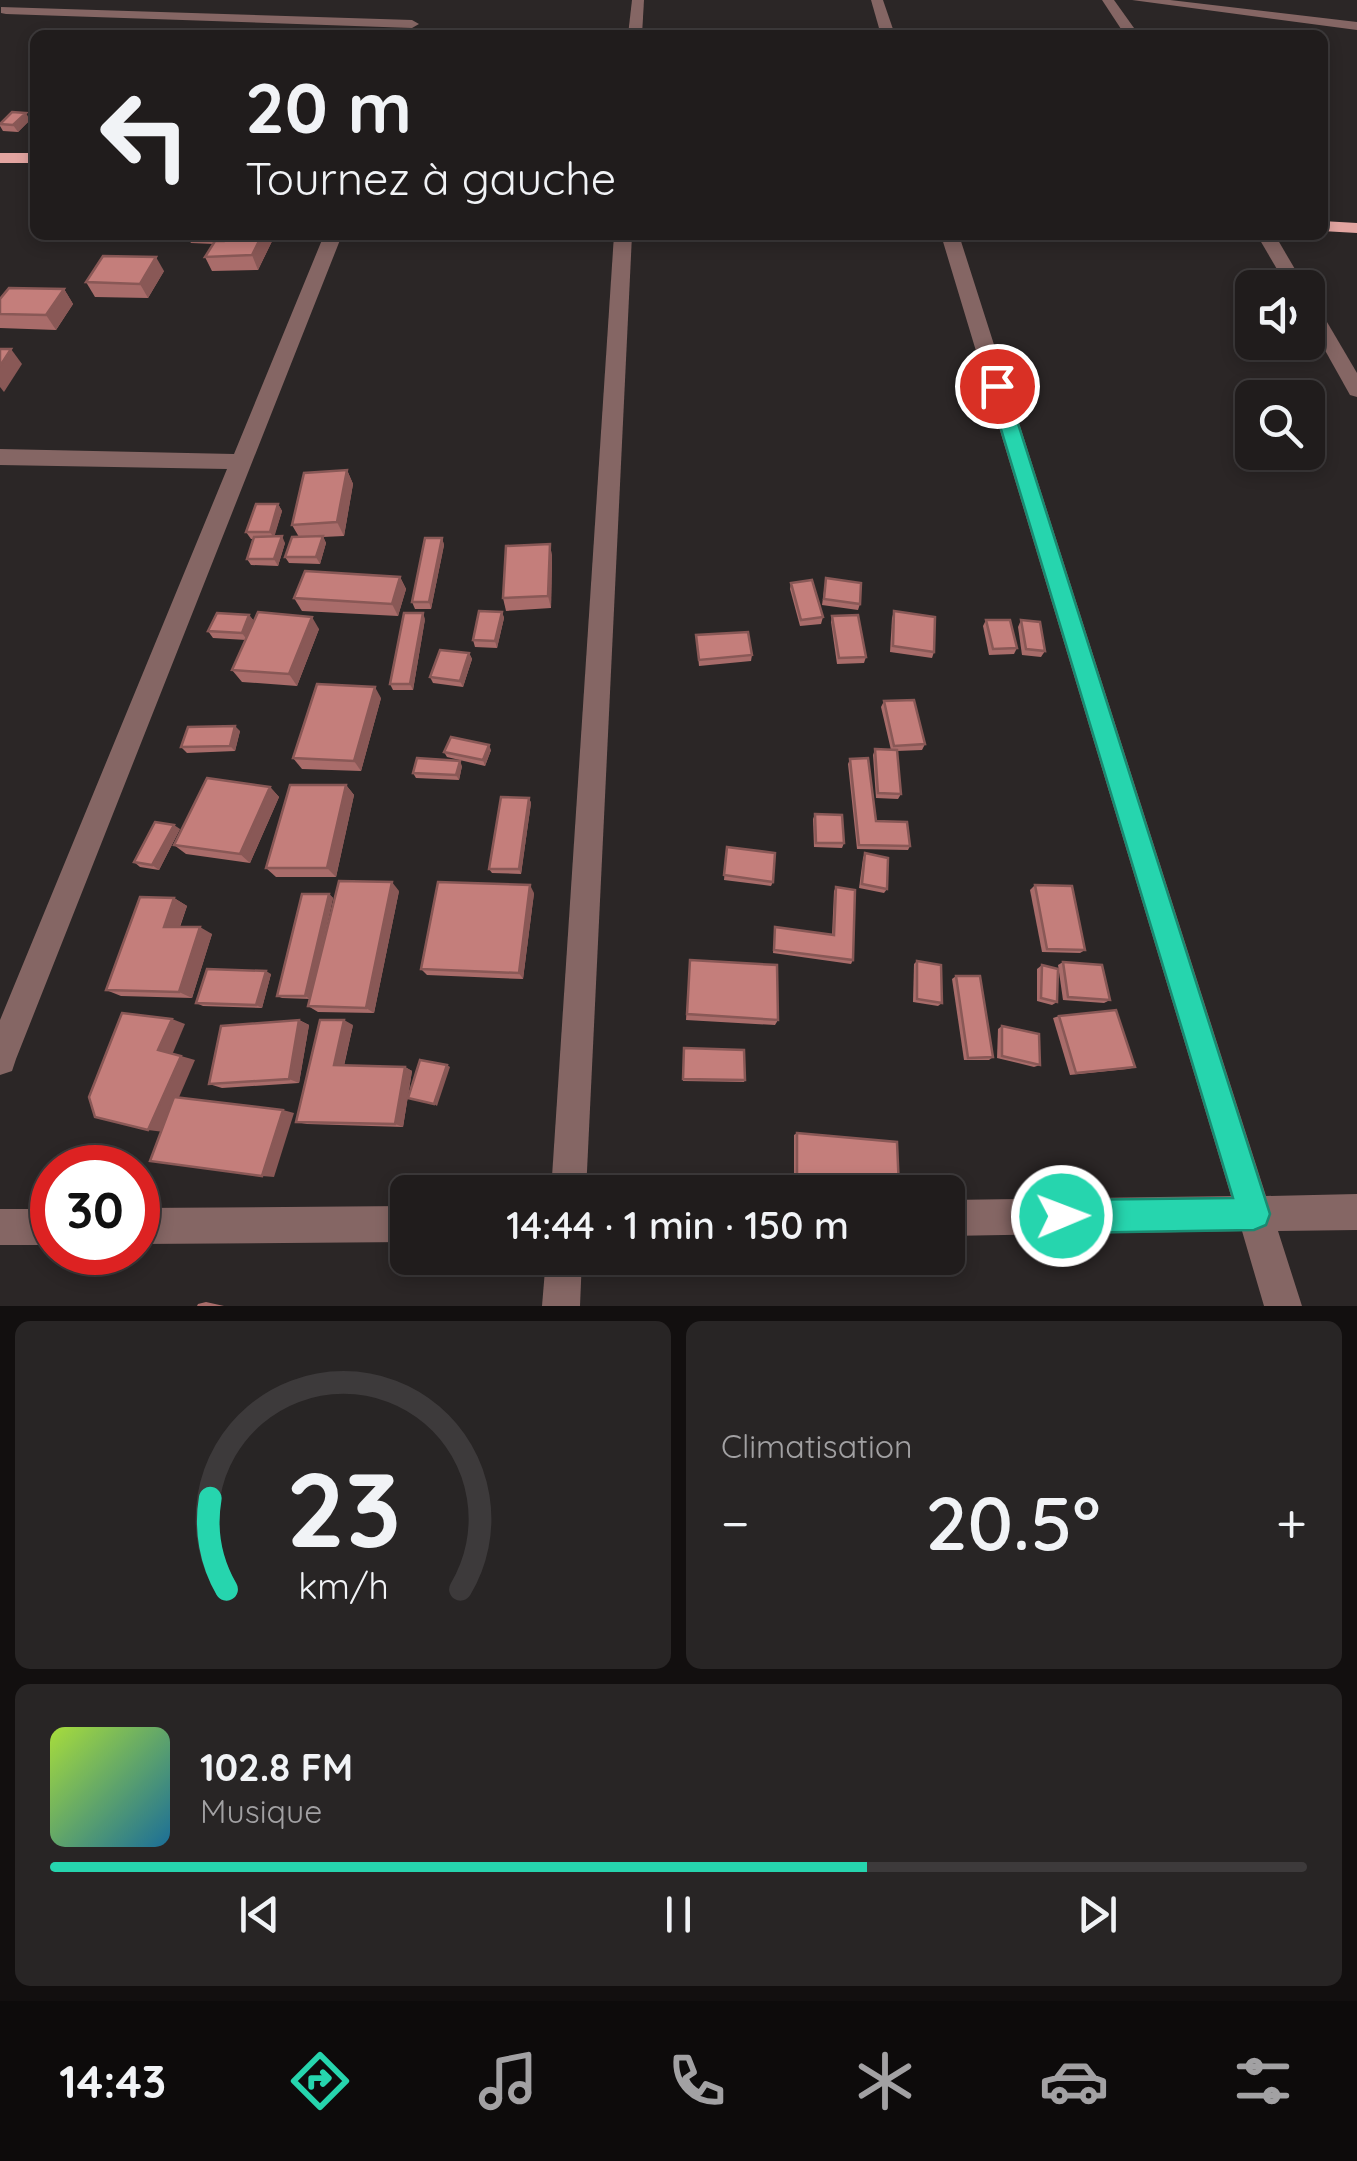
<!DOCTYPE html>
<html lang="fr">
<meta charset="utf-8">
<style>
:root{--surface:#201c1c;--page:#282525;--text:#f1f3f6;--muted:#a2a1a3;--line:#3d3a3b;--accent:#26d5ae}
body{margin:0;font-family:Quicksand,sans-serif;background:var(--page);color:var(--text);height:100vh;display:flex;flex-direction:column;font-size:38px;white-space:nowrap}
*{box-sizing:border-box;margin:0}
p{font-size:32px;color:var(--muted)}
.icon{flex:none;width:55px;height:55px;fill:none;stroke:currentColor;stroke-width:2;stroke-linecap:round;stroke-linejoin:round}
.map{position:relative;height:1306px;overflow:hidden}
.panel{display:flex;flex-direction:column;gap:15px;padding:15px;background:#120f0f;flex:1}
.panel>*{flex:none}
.banner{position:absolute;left:30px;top:30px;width:1298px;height:210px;border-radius:15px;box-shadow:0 5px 15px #0003,0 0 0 2px var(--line);background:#201c1c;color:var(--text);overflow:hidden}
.buttons{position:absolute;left:1235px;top:270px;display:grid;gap:20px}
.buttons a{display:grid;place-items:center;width:90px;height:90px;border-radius:15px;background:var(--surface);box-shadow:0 5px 15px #0003,0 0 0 2px var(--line);font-size:50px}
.speed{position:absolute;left:30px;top:1145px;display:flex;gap:20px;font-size:50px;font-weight:700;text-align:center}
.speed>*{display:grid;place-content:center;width:130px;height:130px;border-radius:50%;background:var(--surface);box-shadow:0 5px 15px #0003,0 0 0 2px var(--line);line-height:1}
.speed .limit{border:15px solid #d22;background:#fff;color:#111}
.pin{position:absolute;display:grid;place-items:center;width:85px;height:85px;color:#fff;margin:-42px;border:5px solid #fff;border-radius:50%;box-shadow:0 2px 10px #0007}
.me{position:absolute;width:110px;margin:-55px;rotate:89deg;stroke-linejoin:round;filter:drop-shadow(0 0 8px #0008)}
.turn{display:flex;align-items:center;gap:35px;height:210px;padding:0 50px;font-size:45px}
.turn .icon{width:130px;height:130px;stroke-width:2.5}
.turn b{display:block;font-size:70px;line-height:85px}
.big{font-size:75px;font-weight:600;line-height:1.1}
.panel .widget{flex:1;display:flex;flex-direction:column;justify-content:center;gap:15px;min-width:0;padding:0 35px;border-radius:15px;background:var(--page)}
.panel .dial{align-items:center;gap:0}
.dial svg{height:260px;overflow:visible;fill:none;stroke:var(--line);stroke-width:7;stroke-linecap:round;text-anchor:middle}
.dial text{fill:var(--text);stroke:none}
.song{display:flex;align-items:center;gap:30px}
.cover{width:120px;height:120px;border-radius:15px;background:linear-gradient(135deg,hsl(80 70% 55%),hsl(200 70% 35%))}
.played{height:10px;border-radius:5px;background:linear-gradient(90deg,var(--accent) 65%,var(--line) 65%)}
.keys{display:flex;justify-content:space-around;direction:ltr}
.heat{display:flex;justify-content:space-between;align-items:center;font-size:55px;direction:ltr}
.panel .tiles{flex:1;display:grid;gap:15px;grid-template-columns:1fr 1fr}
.widget:last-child{grid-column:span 2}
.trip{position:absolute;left:390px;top:1175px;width:575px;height:100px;border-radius:15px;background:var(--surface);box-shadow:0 5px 15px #0003,0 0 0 2px var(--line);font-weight:600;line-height:100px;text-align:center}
.menu{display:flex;height:160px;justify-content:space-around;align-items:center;background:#0d0b0b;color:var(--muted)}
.menu .icon{width:70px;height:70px}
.menu .selected{color:var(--accent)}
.menu b{font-size:45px;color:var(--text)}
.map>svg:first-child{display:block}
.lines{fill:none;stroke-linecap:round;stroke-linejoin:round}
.minor{fill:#856664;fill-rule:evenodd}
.major{fill:#e3a5a1;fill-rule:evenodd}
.wall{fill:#a96c6a}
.shaded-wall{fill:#895856}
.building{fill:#c47e7b;stroke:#895856;stroke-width:2.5}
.route{fill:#26d5ae;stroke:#198a71;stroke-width:2.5}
</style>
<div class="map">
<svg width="1357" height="1306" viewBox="0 0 1357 1306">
<rect width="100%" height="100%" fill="#2b2626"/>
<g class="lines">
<g class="minor">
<path d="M 632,0 L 644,0 L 642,35 L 628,35 Z"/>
<path d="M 871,0 L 883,0 L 895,35 L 881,35 Z"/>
<path d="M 1102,0 L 1114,0 L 1139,35 L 1125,35 Z"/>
<path d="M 1132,0 L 1170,0 L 1357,22 L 1357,30 Z"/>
<path d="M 1,7 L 412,20 L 419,24 L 412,28 L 6,14 L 1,13 Z"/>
<path d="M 324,235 L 342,235 L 16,1059 L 12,1071 L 0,1075 L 0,1020 L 227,469 L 0,465 L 0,449 L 234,454 Z"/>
<path d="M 614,235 L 632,235 L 586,1192 L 551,1192 Z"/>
<path d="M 941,235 L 959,235 L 1266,1196 L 1357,1194 L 1357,1230 L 1278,1231 L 1302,1306 L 1264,1306 L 1242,1231 L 948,1236 L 948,1200 L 1231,1196 Z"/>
<path d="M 1257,235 L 1275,235 L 1306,288 L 1288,288 Z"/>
<path d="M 1308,299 L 1317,305 L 1357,373 L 1357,397 L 1350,395 L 1308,320 Z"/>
<path d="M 408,1206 L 408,1242 L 138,1244 L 138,1208 Z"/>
<rect x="0" y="1209" width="52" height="36"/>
<path d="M 546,1258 L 582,1258 L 580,1306 L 542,1306 Z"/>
</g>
<g class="major">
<rect x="0" y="153" width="35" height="10"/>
<path d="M 1322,221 L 1357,223 L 1357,233 L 1322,231 Z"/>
</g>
</g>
<g class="wall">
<path d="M 30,120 L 18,132 L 3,131 L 0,126 L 0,123 Z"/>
<path d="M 186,235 L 275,235 L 258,270 L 212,271 L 205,257 L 213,244 L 191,243 Z"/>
<path d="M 164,271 L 148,298 L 95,297 L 86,282 Z"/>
<path d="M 64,289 L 73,304 L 56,330 L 0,328 L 0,299 Z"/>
<path d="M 347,470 L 353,484 L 344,536 L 323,537 L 326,543 L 320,564 L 289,563 L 285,557 L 299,537 L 292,525 Z"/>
<path d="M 278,504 L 282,511 L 274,536 L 285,543 L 278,566 L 251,565 L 247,559 L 254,539 L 251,539 L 246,532 Z"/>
<path d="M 442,538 L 444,545 L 431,609 L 415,609 L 412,602 Z"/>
<path d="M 550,544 L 552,557 L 551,608 L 506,611 L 503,598 Z"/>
<path d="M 400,577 L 406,589 L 398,616 L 302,611 L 294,598 Z"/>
<path d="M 791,583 L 823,617 L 821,624 L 800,626 L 790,589 Z"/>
<path d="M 825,584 L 860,604 L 858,610 L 822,605 Z"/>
<path d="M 894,611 L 934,652 L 932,658 L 890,652 L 892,618 Z"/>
<path d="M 502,612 L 504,618 L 497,648 L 475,647 L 473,640 Z"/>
<path d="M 249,615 L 254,621 L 319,629 L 297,686 L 242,682 L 232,670 L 246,640 L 213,638 L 208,631 Z"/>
<path d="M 832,616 L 866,657 L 864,663 L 837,664 L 831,622 Z"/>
<path d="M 425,619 L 413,690 L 393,690 L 390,684 Z"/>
<path d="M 986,620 L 1017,648 L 1014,654 L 989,655 L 983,626 Z"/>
<path d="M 1021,620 L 1045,651 L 1041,657 L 1022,655 L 1018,627 Z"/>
<path d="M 696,635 L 752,655 L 751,661 L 699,666 Z"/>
<path d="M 469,653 L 472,659 L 463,687 L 433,683 L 430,677 Z"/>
<path d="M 381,698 L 361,771 L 302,769 L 293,758 Z"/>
<path d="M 884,701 L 925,744 L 922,750 L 897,751 L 901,794 L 898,799 L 876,798 L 873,755 L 875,749 L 891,750 L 881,707 Z"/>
<path d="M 240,731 L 235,751 L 187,753 L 181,747 Z"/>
<path d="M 491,750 L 485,766 L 447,757 L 444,752 Z"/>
<path d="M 850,759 L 876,821 L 910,846 L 908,850 L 857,849 L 848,764 Z"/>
<path d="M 462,766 L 459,780 L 416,778 L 413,773 Z"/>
<path d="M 346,785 L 354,795 L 336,877 L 276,877 L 266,868 Z"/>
<path d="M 270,787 L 279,797 L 250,863 L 186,854 L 174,845 Z"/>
<path d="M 529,798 L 531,803 L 521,874 L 492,873 L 489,869 Z"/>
<path d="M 815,814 L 844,843 L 842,848 L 814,847 L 813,819 Z"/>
<path d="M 180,829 L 159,870 L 140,867 L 134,862 Z"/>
<path d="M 727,847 L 773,882 L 771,886 L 724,880 Z"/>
<path d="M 865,853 L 887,889 L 884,893 L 859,888 L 863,858 Z"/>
<path d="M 1035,885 L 1085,950 L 1080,953 L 1042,952 L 1030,890 Z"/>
<path d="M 836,887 L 853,960 L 851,964 L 773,953 L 775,927 L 832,935 L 834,891 Z"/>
<path d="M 399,891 L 374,1013 L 318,1012 L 308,1006 L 310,999 L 282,998 L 277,996 L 329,894 L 333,898 L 317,972 Z"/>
<path d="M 534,893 L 523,979 L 427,975 L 421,969 Z"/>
<path d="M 174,898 L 187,906 L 180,927 L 212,934 L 192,998 L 121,996 L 106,990 Z"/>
<path d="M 690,960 L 778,1020 L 775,1025 L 686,1020 Z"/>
<path d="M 917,961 L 942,1003 L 938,1006 L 913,1002 L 914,964 Z"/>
<path d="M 1063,962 L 1110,1000 L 1104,1003 L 1063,1000 L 1058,965 Z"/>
<path d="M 1042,965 L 1057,1002 L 1052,1005 L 1037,1001 L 1037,969 Z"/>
<path d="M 271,974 L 262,1008 L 203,1006 L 196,1003 Z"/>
<path d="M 956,976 L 993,1057 L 989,1060 L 964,1060 L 952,979 Z"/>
<path d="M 1059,1016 L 1135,1067 L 1128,1069 L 1070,1075 L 1053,1018 Z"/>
<path d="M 299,1020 L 309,1025 L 299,1083 L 222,1088 L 209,1084 Z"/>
<path d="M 353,1025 L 344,1066 L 405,1067 L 412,1071 L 403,1127 L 307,1124 L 296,1122 Z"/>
<path d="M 1002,1026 L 1040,1065 L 1034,1067 L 997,1058 L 998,1029 Z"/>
<path d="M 684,1048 L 745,1080 L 744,1082 L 683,1081 Z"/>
<path d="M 797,1133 L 899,1189 L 893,1190 L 794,1181 L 794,1135 Z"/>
<path d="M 206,1302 L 224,1306 L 197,1306 L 198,1304 Z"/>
</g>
<g class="shaded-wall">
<path d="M 26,113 L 30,120 L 18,132 L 13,125 Z"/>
<path d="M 262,235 L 275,235 L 258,270 L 252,255 Z"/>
<path d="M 156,257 L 164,271 L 148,298 L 140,284 Z"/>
<path d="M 64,289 L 73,304 L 56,330 L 46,315 Z"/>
<path d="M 11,349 L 22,364 L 4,392 L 0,387 L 0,366 Z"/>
<path d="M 347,470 L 353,484 L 344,536 L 337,522 Z"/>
<path d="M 278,504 L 282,511 L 274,538 L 270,532 Z"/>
<path d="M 282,536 L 285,543 L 278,566 L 274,559 Z"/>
<path d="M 323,536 L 326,543 L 320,564 L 316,557 Z"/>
<path d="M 442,538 L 444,545 L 431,609 L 429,602 Z"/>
<path d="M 550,544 L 552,557 L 551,608 L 548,596 Z"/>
<path d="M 400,577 L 406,589 L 398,616 L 392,604 Z"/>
<path d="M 502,612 L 504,618 L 497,648 L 495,641 Z"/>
<path d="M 423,613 L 425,619 L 413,690 L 410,684 Z"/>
<path d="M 249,615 L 254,621 L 247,640 L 242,633 Z"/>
<path d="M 312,617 L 319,629 L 297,686 L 289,674 Z"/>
<path d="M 469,653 L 472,659 L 463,687 L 460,681 Z"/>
<path d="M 375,687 L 381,698 L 361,771 L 354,761 Z"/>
<path d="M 235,726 L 240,731 L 235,751 L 230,746 Z"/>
<path d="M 489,745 L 491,750 L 485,766 L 483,760 Z"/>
<path d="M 460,761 L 462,766 L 459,780 L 456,775 Z"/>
<path d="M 346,785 L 354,795 L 336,877 L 327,868 Z"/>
<path d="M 270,787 L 279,797 L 250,863 L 240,854 Z"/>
<path d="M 529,798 L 531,803 L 521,874 L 519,869 Z"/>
<path d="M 174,825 L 180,829 L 159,870 L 152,865 Z"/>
<path d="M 392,882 L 399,891 L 374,1013 L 366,1008 Z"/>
<path d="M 530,885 L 534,893 L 523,979 L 519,973 Z"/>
<path d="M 329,894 L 333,898 L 310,999 L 305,996 Z"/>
<path d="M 174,898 L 187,906 L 177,934 L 164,927 Z"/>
<path d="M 200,927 L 212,934 L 192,998 L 179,992 Z"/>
<path d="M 266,971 L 271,974 L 262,1008 L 256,1005 Z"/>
<path d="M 172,1019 L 185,1024 L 172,1055 L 158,1050 Z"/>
<path d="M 299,1020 L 309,1025 L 299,1083 L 289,1079 Z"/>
<path d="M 344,1020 L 353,1025 L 343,1069 L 334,1065 Z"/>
<path d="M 181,1056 L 195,1060 L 164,1132 L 148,1130 Z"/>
<path d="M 447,1065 L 450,1067 L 437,1106 L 434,1104 Z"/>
<path d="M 405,1067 L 412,1071 L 403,1127 L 395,1124 Z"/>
<path d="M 283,1110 L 294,1113 L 274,1177 L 262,1176 Z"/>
</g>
<g class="building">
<path d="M 12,112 L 26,113 L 13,125 L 0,124 Z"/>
<path d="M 228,235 L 262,235 L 252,255 L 205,257 L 215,241 L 224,241 Z"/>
<path d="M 103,256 L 156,257 L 140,284 L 86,282 Z"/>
<path d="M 9,288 L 64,289 L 46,315 L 0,314 L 0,299 Z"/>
<path d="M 0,349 L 11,349 L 0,366 Z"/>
<path d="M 347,470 L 337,522 L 292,525 L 304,473 Z"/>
<path d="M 256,504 L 278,504 L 270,532 L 246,532 Z"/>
<path d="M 282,536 L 274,559 L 247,559 L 254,537 Z"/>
<path d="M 323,536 L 316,557 L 285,557 L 292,537 Z"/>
<path d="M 425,538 L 442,538 L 429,602 L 412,602 Z"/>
<path d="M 550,544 L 548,596 L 503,598 L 506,546 Z"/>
<path d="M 305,571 L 400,577 L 392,604 L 294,598 Z"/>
<path d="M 826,578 L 861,583 L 860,604 L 824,599 Z"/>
<path d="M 812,580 L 823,617 L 801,620 L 791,583 Z"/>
<path d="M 479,611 L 502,612 L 495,641 L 473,640 Z"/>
<path d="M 894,611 L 935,617 L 934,652 L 893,646 Z"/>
<path d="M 258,612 L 312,617 L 289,674 L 232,670 Z"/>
<path d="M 217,613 L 249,615 L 242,633 L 208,631 Z"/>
<path d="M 404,613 L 423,613 L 410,684 L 390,684 Z"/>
<path d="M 858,615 L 866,657 L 839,658 L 832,616 Z"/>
<path d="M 986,620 L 1010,620 L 1017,648 L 993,649 Z"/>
<path d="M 1021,620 L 1040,622 L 1045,651 L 1026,649 Z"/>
<path d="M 748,632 L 752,655 L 699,660 L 696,635 Z"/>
<path d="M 440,650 L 469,653 L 460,681 L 430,677 Z"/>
<path d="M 317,684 L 375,687 L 354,761 L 293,758 Z"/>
<path d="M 914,700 L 925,744 L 894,746 L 884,701 Z"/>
<path d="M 235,726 L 230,746 L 181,747 L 188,727 Z"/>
<path d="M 451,737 L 489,745 L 483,760 L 444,752 Z"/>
<path d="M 875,749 L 897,750 L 901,794 L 878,793 Z"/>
<path d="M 417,758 L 460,761 L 456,775 L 413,773 Z"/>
<path d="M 868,758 L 876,821 L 907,822 L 910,846 L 859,845 L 850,759 Z"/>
<path d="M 207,778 L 270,787 L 240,854 L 174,845 Z"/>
<path d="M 290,785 L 346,785 L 327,868 L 266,868 Z"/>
<path d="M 501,797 L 529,798 L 519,869 L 489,869 Z"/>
<path d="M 815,814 L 842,815 L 844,843 L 816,843 Z"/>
<path d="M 155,822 L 174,825 L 152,865 L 134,862 Z"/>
<path d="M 727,847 L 775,853 L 773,882 L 724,875 Z"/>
<path d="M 865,853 L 888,858 L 887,889 L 862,884 Z"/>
<path d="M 339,881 L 392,882 L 366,1008 L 308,1006 Z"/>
<path d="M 438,882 L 530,885 L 519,973 L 421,969 Z"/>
<path d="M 1035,885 L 1072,886 L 1085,950 L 1047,949 Z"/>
<path d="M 836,887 L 855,890 L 853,960 L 774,950 L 775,927 L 834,935 Z"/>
<path d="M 302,894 L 329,894 L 305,996 L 277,996 Z"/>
<path d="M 140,897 L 174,898 L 164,927 L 200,927 L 179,992 L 106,990 Z"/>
<path d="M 690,960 L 777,965 L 778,1020 L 687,1014 Z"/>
<path d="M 917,961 L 941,965 L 942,1003 L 917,999 Z"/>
<path d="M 1063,962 L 1102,965 L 1110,1000 L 1068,997 Z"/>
<path d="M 1042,965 L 1058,969 L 1057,1002 L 1041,998 Z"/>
<path d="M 207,969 L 266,971 L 256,1005 L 196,1003 Z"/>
<path d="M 956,976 L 980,976 L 993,1057 L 968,1058 Z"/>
<path d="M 1116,1010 L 1135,1067 L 1076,1073 L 1059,1016 Z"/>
<path d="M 122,1013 L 172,1019 L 158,1050 L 181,1056 L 148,1130 L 95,1117 L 89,1097 Z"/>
<path d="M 299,1020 L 289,1079 L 209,1084 L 221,1026 Z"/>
<path d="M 320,1020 L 344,1020 L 334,1065 L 405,1067 L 395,1124 L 296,1122 Z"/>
<path d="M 1002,1026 L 1039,1034 L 1040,1065 L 1002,1056 Z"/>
<path d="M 684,1048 L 744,1050 L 745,1080 L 683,1079 Z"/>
<path d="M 420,1060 L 447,1065 L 434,1104 L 408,1098 Z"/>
<path d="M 174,1097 L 283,1110 L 262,1176 L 150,1161 Z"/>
<path d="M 797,1133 L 897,1142 L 899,1189 L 797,1180 Z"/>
</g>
<path class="route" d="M 997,379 L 1006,386 L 1270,1214 L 1266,1225 L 1254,1230 L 1062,1233 L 1051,1228 L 1046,1216 L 1051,1205 L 1062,1200 L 1233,1198 L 988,386 Z"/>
</svg>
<div class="buttons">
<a><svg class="icon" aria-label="sound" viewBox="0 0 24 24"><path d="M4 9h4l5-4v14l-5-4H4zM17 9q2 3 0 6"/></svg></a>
<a><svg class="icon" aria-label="search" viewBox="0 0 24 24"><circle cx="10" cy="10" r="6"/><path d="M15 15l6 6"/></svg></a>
</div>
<div class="speed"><div class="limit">30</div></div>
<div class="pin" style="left:997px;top:386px;background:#d93025"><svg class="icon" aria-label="arrive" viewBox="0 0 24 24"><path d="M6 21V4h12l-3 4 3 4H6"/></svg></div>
<svg class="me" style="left:1062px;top:1216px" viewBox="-20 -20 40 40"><circle r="17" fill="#26d5ae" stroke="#fff" stroke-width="3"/><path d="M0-11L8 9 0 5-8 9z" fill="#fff"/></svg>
<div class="trip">14:44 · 1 min · 150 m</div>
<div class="banner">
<div class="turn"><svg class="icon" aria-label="left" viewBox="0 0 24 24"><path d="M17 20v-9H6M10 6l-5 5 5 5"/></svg><div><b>20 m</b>Tournez à gauche</div></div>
</div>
</div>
<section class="panel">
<div class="tiles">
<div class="widget dial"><svg viewBox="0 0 100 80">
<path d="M14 69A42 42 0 1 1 86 69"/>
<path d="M14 69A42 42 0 0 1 9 41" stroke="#26d5ae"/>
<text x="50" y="56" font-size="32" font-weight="700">23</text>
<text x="50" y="72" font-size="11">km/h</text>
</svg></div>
<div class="widget"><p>Climatisation</p>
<div class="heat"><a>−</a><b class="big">20.5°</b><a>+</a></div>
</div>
<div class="widget">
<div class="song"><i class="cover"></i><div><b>102.8 FM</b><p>Musique</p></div></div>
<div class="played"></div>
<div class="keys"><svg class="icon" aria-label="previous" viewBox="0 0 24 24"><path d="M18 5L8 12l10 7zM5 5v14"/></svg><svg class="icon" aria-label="pause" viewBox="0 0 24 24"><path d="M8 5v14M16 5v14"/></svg><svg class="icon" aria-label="next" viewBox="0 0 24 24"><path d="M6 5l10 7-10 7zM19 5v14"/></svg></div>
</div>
</div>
</section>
<nav class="menu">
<b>14:43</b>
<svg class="icon selected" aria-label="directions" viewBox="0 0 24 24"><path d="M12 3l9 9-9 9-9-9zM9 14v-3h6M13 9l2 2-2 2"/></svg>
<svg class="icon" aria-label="music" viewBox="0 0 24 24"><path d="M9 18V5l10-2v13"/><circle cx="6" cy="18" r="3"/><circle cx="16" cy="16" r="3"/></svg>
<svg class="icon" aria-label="phone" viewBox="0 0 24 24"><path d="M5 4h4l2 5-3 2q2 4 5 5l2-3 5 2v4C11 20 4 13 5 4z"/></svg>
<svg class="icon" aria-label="climate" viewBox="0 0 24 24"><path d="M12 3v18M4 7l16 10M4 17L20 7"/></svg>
<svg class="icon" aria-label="car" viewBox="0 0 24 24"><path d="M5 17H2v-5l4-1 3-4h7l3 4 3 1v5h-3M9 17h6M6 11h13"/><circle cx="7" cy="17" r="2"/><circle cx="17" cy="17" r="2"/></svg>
<svg class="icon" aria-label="filters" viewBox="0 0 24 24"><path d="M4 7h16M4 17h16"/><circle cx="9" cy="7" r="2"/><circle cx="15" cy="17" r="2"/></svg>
</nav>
